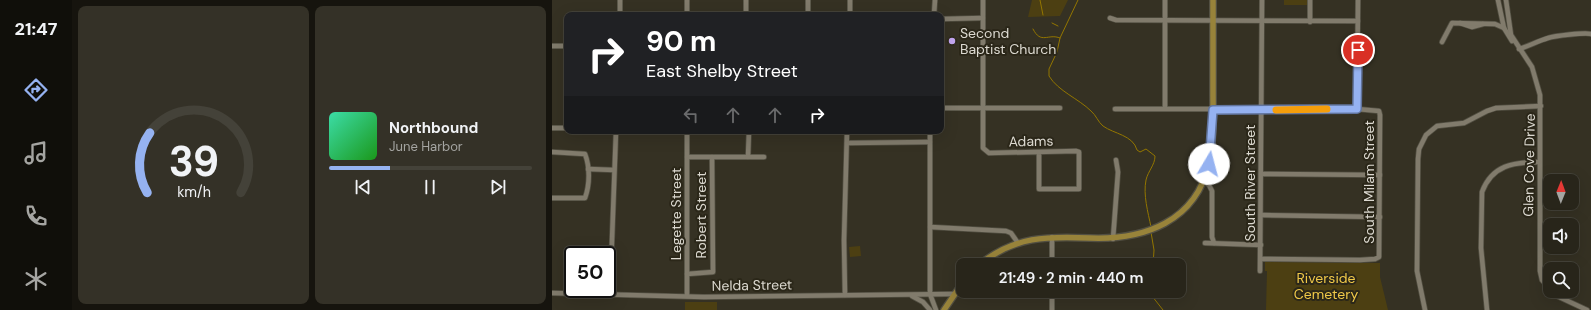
<!DOCTYPE html>
<meta charset="utf-8">
<style>
:root{--surface:#28251a;--page:#343127;--text:#f1f3f6;--muted:#a5a5a2;--line:#444239;--accent:#95b2f1}
body{margin:0;font-family:"DM Sans",sans-serif;background:var(--page);color:var(--text);height:100vh;display:flex;flex-direction:column;font-size:15px;white-space:nowrap}
*{box-sizing:border-box;margin:0}
p{font-size:13px;color:var(--muted)}
.icon{flex:none;width:22px;height:22px;fill:none;stroke:currentColor;stroke-width:2;stroke-linecap:round;stroke-linejoin:round}
.map{position:relative;flex:1;overflow:hidden}
.drawer{display:flex;flex-direction:column;gap:6px;padding:6px;background:#16140e;width:480px}
.drawer>*{flex:none}
.guide{position:absolute;left:12px;top:12px;width:380px;height:122px;border-radius:8px;box-shadow:0 4px 16px #0002,0 0 0 1px var(--line);background:#202124;color:#fff;overflow:hidden}
.needle{width:26px;rotate:1deg}
.buttons{position:absolute;left:991px;top:174px;display:grid;gap:8px}
.buttons a{display:grid;place-items:center;width:36px;height:36px;border-radius:8px;background:var(--surface);box-shadow:0 4px 16px #0002,0 0 0 1px var(--line);font-size:20px}
.speed{position:absolute;left:12px;top:246px;display:flex;gap:8px;font-size:20px;font-weight:700;text-align:center}
.speed>*{display:grid;place-content:center;width:52px;height:52px;border-radius:50%;background:var(--surface);box-shadow:0 4px 16px #0002,0 0 0 1px var(--line);line-height:1}
.speed .limit{border:2px solid #111;border-radius:6px;background:#fff;color:#111}
.pin{position:absolute;display:grid;place-items:center;width:34px;height:34px;color:#fff;margin:-17px;border:2px solid #fff;border-radius:50%;box-shadow:0 1px 4px #0007}
.me{position:absolute;width:44px;margin:-22px;rotate:8deg;stroke-linejoin:round;filter:drop-shadow(0 0 3px #0008)}
.turn{display:flex;align-items:center;gap:14px;height:84px;padding:0 16px;font-size:18px}
.turn .icon{width:52px;height:52px;stroke-width:2.5}
.turn b{display:block;font-size:28px;line-height:34px}
.lanes{display:flex;align-items:center;height:38px;padding:0 16px;background:#0003;justify-content:center;gap:20px;direction:ltr}
.lanes .off{opacity:.35}
.drawer .tile{flex:1;display:flex;flex-direction:column;justify-content:center;gap:6px;min-width:0;padding:0 14px;border-radius:8px;background:var(--page)}
.drawer .dial{align-items:center;gap:0}
.dial svg{height:104px;overflow:visible;fill:none;stroke:var(--line);stroke-width:7;stroke-linecap:round;text-anchor:middle}
.dial text{fill:var(--text);stroke:none}
.song{display:flex;align-items:center;gap:12px}
.cover{width:48px;height:48px;border-radius:6px;background:linear-gradient(135deg,hsl(160 70% 55%),hsl(120 70% 35%))}
.played{height:4px;border-radius:2px;background:linear-gradient(90deg,var(--accent) 30%,var(--line) 30%)}
.keys{display:flex;justify-content:space-around;direction:ltr}
.drawer .tiles{flex:1;display:grid;gap:6px;grid-template-columns:repeat(2,1fr)}
.trip{position:absolute;left:404px;top:258px;width:230px;height:40px;border-radius:8px;background:var(--surface);box-shadow:0 4px 16px #0002,0 0 0 1px var(--line);font-weight:600;line-height:40px;text-align:center}
main{display:flex;flex:1;min-height:0}
.tabs{display:flex;flex-direction:column;width:72px;justify-content:space-around;align-items:center;background:#100f0a;color:var(--muted)}
.tabs .icon{width:28px;height:28px}
.tabs .selected{color:var(--accent)}
.tabs b{font-size:18px;color:var(--text)}
.map>svg:first-child{display:block}
.green{fill:#4c3f12}
.lines{fill:none;stroke-linecap:round;stroke-linejoin:round}
.stream{stroke:#937600;stroke-width:1}
.minor-casing{stroke:#524f42;stroke-width:6}
.major-casing{stroke:#524f42;stroke-width:8}
.minor{stroke:#817b6c;stroke-width:4.5}
.major{stroke:#98833a;stroke-width:5.5}
.route-casing{stroke:#61749d;stroke-width:10}
.route{stroke:#95b2f1;stroke-width:7}
.slow{stroke:#f59e0b;stroke-width:7}
.poi-dot{fill:#c4a7f1;stroke:#2b2719;stroke-width:1.5}
.labels{text-anchor:middle;dominant-baseline:central;stroke-width:4;stroke-linejoin:round;paint-order:stroke}
.poi-label{font-size:14px;fill:#dcd9d0;stroke:#2b2719;text-anchor:start}
.street-label{font-size:14px;fill:#dcd9d0;stroke:#2b2719}
.park-label{font-size:14px;fill:#f0c948;stroke:#2b2719}
</style>
<main>
<nav class="tabs">
<b>21:47</b>
<svg class="icon selected" aria-label="directions" viewBox="0 0 24 24"><path d="M12 3l9 9-9 9-9-9zM9 14v-3h6M13 9l2 2-2 2"/></svg>
<svg class="icon" aria-label="music" viewBox="0 0 24 24"><path d="M9 18V5l10-2v13"/><circle cx="6" cy="18" r="3"/><circle cx="16" cy="16" r="3"/></svg>
<svg class="icon" aria-label="phone" viewBox="0 0 24 24"><path d="M5 4h4l2 5-3 2q2 4 5 5l2-3 5 2v4C11 20 4 13 5 4z"/></svg>
<svg class="icon" aria-label="climate" viewBox="0 0 24 24"><path d="M12 3v18M4 7l16 10M4 17L20 7"/></svg>
</nav>
<section class="drawer">
<div class="tiles">
<div class="tile dial"><svg viewBox="0 0 100 80">
<path d="M14 69A42 42 0 1 1 86 69"/>
<path d="M14 69A42 42 0 0 1 16 23" stroke="#95b2f1"/>
<text x="50" y="56" font-size="32" font-weight="700">39</text>
<text x="50" y="72" font-size="11">km/h</text>
</svg></div>
<div class="tile">
<div class="song"><i class="cover"></i><div><b>Northbound</b><p>June Harbor</p></div></div>
<div class="played"></div>
<div class="keys"><svg class="icon" aria-label="previous" viewBox="0 0 24 24"><path d="M18 5L8 12l10 7zM5 5v14"/></svg><svg class="icon" aria-label="pause" viewBox="0 0 24 24"><path d="M8 5v14M16 5v14"/></svg><svg class="icon" aria-label="next" viewBox="0 0 24 24"><path d="M6 5l10 7-10 7zM19 5v14"/></svg></div>
</div>
</div>
</section>
<div class="map">
<svg width="1039" height="310" viewBox="0 0 1039 310">
<rect width="100%" height="100%" fill="#353123"/>
<g class="green">
<path d="M 480,0 L 516,0 L 508,16 L 476,17 Z"/>
<rect x="732" y="0" width="23" height="5"/>
<path d="M 308,246 L 309,256 L 298,257 L 297,247 Z"/>
<path d="M 713,262 L 828,263 L 828,277 L 836,310 L 714,310 L 715,271 L 713,271 Z"/>
<rect x="133" y="302" width="32" height="8"/>
</g>
<g class="lines">
<g class="stream">
<path d="M 488,0 L 491,15"/>
<path d="M 526,0 L 508,38 L 505,52 L 497,69 L 497,76 C 506,91 527,99 539,111 C 544,115 546,122 551,126 C 562,134 581,135 585,150 L 588,152 L 594,149 L 603,156 C 603,165 596,171 594,180 C 591,195 596,212 599,227"/>
<path d="M 500,23 L 506,26"/>
<path d="M 481,29 C 489,45 496,33 508,38"/>
<path d="M 599,232 L 602,250 L 601,265"/>
<path d="M 598,291 L 600,296 L 611,310"/>
</g>
<defs>
<g id="minor">
<path d="M 298,0 L 298,15"/>
<path d="M 431,0 L 431,148 L 437,153 L 524,151 L 527,152 L 527,189 L 487,189 L 487,152"/>
<path d="M 613,0 L 613,108"/>
<path d="M 946,0 L 952,28 L 960,41"/>
<path d="M 954,0 L 959,35 L 980,67 L 988,95 L 988,271 L 990,280 L 998,289"/>
<path d="M 68,15 L 68,0"/>
<path d="M 135,15 L 135,0"/>
<path d="M 194,15 L 194,0"/>
<path d="M 256,15 L 256,0"/>
<path d="M 382,15 L 383,0"/>
<path d="M 558,18 L 564,20 L 806,21"/>
<path d="M 389,19 L 431,18"/>
<path d="M 758,22 L 758,0"/>
<path d="M 908,23 L 920,27 L 931,24"/>
<path d="M 890,42 L 900,23 L 943,24 L 952,28"/>
<path d="M 0,46 L 15,46"/>
<path d="M 967,49 C 977,46 986,41 996,38 C 1002,36 1034,32 1039,34"/>
<path d="M 389,108 L 508,108"/>
<path d="M 563,109 L 805,109 L 827,111 L 828,115 L 827,257 L 823,259 L 808,260 L 709,259"/>
<path d="M 805,109 L 806,0"/>
<path d="M 0,128 L 15,128"/>
<path d="M 378,131 L 378,294 L 384,310"/>
<path d="M 295,143 L 378,142"/>
<path d="M 0,152 L 33,154 C 38,167 38,184 33,198 L 0,198"/>
<path d="M 135,157 L 212,157"/>
<path d="M 196,157 L 197,131"/>
<path d="M 36,169 L 62,170"/>
<path d="M 709,174 L 828,175"/>
<path d="M 651,181 L 657,185 L 660,191 L 660,237 L 662,243"/>
<path d="M 709,215 L 828,217"/>
<path d="M 378,227 L 454,231 L 459,233 L 466,243"/>
<path d="M 500,237 L 500,265"/>
<path d="M 561,239 L 566,172 L 564,160"/>
<path d="M 653,243 L 709,245"/>
<path d="M 708,271 L 710,0"/>
<path d="M 135,274 L 161,272 L 160,157"/>
<path d="M 500,291 L 500,310"/>
<path d="M 999,291 L 1005,296 L 1035,310"/>
<path d="M 0,293 L 152,297 L 401,294"/>
<path d="M 58,295 L 64,131"/>
<path d="M 293,295 L 292,240 L 295,131"/>
<path d="M 135,296 L 135,131"/>
<path d="M 360,296 L 371,302 L 378,310"/>
<path d="M 873,310 L 865,271 L 866,159 L 867,149 L 874,135 L 885,126 L 912,123 L 935,111 L 944,108 L 989,106"/>
<path d="M 935,310 L 929,248 L 930,192 C 940,165 962,162 987,162"/>
</g>
<g id="major">
<path d="M 427,265 C 462,236 496,236 538,238 C 592,240 644,222 657,163 C 662,140 661,114 661,91 C 661,60 661,30 661,0"/>
<path d="M 392,310 L 411,282"/>
</g>
</defs>
<use href="#minor" class="minor-casing"/>
<use href="#major" class="major-casing"/>
<use href="#minor" class="minor"/>
<use href="#major" class="major"/>
</g>
<g class="lines">
<defs>
<path id="route" d="M 657,164 L 661,110 L 805,109 L 806,50"/>
</defs>
<use href="#route" class="route-casing"/>
<use href="#route" class="route"/>
<path class="slow" d="M 724,110 L 775,109"/>
</g>
<circle class="poi-dot" cx="400" cy="41" r="4"/>
<g class="labels">
<g class="poi-label">
<text x="408" y="33">Second<tspan x="408" dy="16">Baptist Church</tspan></text>
</g>
<g class="street-label">
<text transform="translate(479 141) rotate(-1)">Adams</text>
<text transform="translate(977 165) rotate(-89)">Glen Cove Drive</text>
<text transform="translate(817 182) rotate(-90)">South Milam Street</text>
<text transform="translate(698 183) rotate(-90)">South River Street</text>
<text transform="translate(124 214) rotate(-90)">Legette Street</text>
<text transform="translate(149 215) rotate(-90)">Robert Street</text>
<text transform="translate(200 285) rotate(-1)">Nelda Street</text>
</g>
<g class="park-label">
<text x="774" y="278">Riverside<tspan x="774" dy="16">Cemetery</tspan></text>
</g>
</g>
</svg>
<div class="buttons">
<a><svg class="needle" viewBox="-14 -14 28 28"><path d="M0-13l5 13h-10z" fill="#e53935"/><path d="M0 13l5-13h-10z" fill="#a5a5a2"/></svg></a>
<a><svg class="icon" aria-label="sound" viewBox="0 0 24 24"><path d="M4 9h4l5-4v14l-5-4H4zM17 9q2 3 0 6"/></svg></a>
<a><svg class="icon" aria-label="search" viewBox="0 0 24 24"><circle cx="10" cy="10" r="6"/><path d="M15 15l6 6"/></svg></a>
</div>
<div class="speed"><div class="limit">50</div></div>
<div class="pin" style="left:806px;top:50px;background:#d93025"><svg class="icon" aria-label="arrive" viewBox="0 0 24 24"><path d="M6 21V4h12l-3 4 3 4H6"/></svg></div>
<svg class="me" style="left:657px;top:164px" viewBox="-20 -20 40 40"><circle r="19" fill="#fff"/><path d="M0-13L10 11 0 6-10 11z" fill="#95b2f1"/></svg>
<div class="trip">21:49 · 2 min · 440 m</div>
<div class="guide">
<div class="turn"><svg class="icon" aria-label="right" viewBox="0 0 24 24"><path d="M7 20v-9h11M14 6l5 5-5 5"/></svg><div><b>90 m</b>East Shelby Street</div></div>
<div class="lanes"><svg class="icon off" aria-label="left" viewBox="0 0 24 24"><path d="M17 20v-9H6M10 6l-5 5 5 5"/></svg><svg class="icon off" aria-label="ahead" viewBox="0 0 24 24"><path d="M12 20V5M6 11l6-6 6 6"/></svg><svg class="icon off" aria-label="ahead" viewBox="0 0 24 24"><path d="M12 20V5M6 11l6-6 6 6"/></svg><svg class="icon" aria-label="right" viewBox="0 0 24 24"><path d="M7 20v-9h11M14 6l5 5-5 5"/></svg></div>
</div>
</div>
</main>
